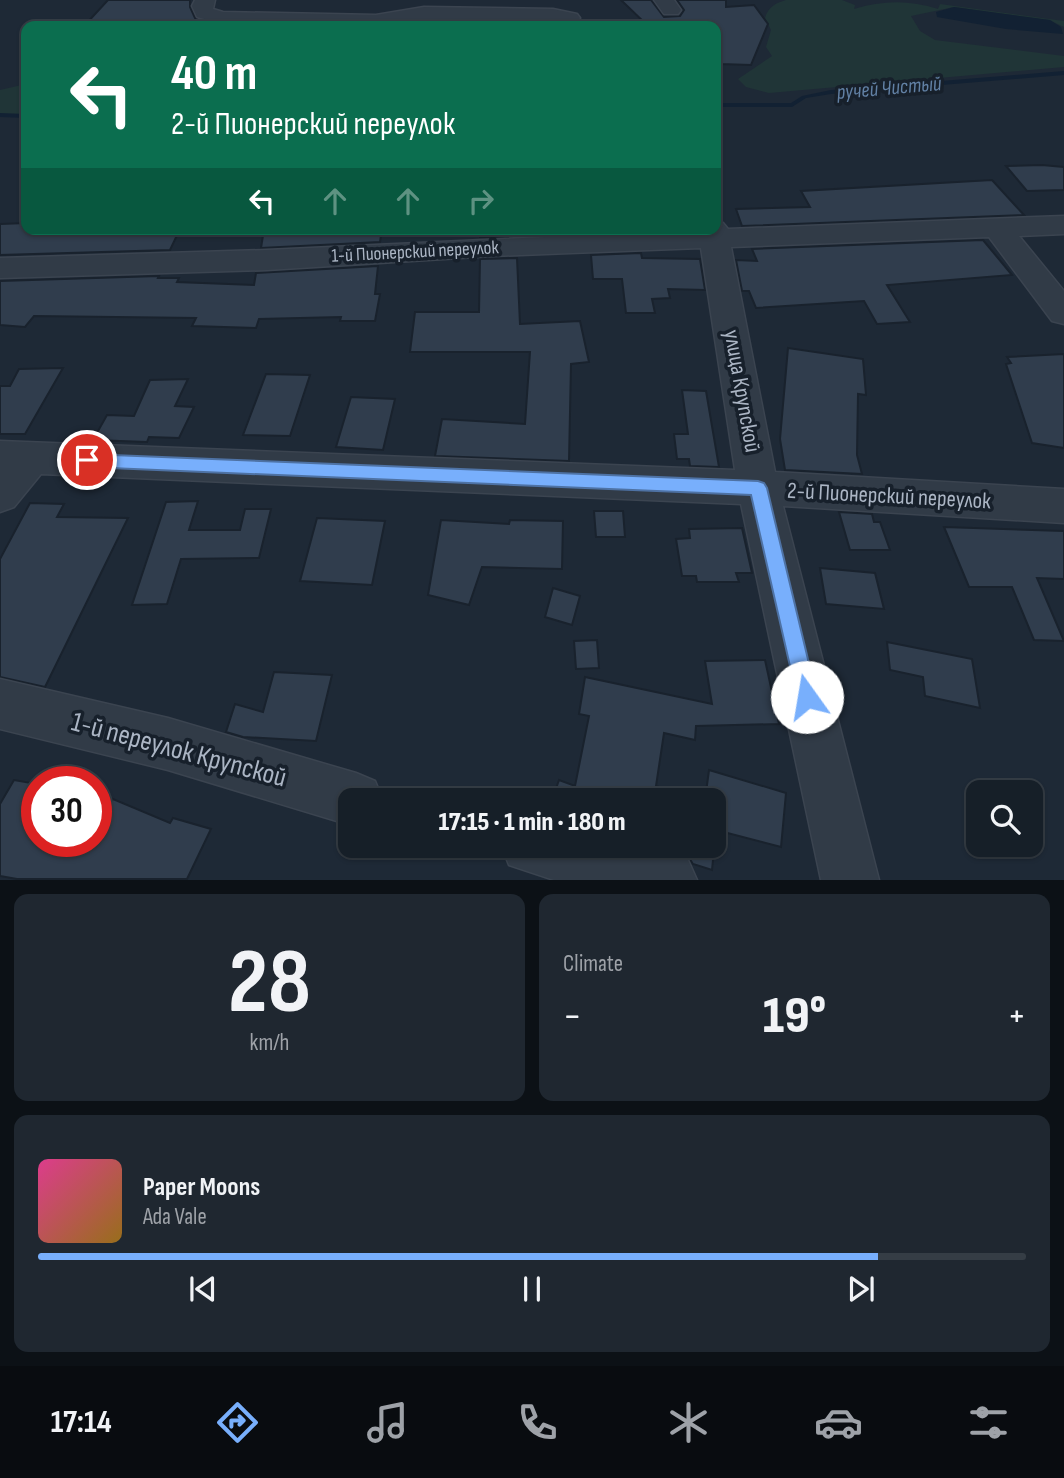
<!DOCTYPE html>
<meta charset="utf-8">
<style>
:root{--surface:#161f28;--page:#1f2730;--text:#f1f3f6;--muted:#9ea2a8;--line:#353d45;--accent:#78affc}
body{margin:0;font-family:"Sofia Sans Condensed",sans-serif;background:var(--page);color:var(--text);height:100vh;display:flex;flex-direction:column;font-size:26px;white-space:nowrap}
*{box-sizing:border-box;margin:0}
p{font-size:23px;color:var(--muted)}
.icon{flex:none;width:38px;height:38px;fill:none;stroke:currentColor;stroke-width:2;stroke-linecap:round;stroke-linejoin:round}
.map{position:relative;height:880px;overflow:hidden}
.side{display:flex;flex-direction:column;gap:14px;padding:14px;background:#0c1116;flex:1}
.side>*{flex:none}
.guide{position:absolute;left:21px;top:21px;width:700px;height:214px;border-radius:14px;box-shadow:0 2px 5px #0004,0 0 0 2px var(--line);background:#0b6e4f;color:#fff;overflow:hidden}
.fabs{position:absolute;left:966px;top:780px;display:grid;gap:14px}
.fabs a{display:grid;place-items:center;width:77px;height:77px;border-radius:14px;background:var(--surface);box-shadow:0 2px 5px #0004,0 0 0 2px var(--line);font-size:35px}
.speed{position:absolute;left:21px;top:766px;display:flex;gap:14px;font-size:35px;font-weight:700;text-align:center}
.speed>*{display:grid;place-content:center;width:91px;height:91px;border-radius:50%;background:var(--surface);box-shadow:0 2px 5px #0004,0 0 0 2px var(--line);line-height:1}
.speed .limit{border:10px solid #d22;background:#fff;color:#111}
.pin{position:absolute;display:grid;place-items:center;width:60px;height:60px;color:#fff;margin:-30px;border:4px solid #fff;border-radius:50%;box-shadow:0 2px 7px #0007}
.me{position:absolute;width:77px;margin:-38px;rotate:347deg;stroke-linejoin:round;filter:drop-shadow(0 0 5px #0008)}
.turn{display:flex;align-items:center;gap:24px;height:147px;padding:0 35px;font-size:32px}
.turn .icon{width:91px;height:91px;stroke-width:2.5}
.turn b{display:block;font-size:49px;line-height:60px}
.lanes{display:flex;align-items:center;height:66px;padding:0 35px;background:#0003;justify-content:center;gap:35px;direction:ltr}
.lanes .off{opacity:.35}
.big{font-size:52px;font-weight:800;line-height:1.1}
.side .card{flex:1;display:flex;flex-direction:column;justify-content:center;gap:10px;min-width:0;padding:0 24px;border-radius:14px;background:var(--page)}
.side .dial{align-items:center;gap:0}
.dial b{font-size:91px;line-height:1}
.song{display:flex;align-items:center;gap:21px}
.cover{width:84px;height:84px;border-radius:10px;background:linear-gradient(135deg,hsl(330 70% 55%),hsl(40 70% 35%))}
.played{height:7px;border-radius:4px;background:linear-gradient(90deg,var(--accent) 85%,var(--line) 85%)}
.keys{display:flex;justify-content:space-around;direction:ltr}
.heat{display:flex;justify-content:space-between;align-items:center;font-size:38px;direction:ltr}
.side .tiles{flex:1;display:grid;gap:14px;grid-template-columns:1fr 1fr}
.card:last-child{grid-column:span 2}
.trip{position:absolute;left:338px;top:788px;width:388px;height:70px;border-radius:14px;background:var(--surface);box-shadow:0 2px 5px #0004,0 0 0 2px var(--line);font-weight:800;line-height:70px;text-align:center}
.tabs{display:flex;height:112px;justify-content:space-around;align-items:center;background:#090c10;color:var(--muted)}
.tabs .icon{width:49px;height:49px}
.tabs .current{color:var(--accent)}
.tabs b{font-size:32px;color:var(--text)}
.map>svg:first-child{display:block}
.green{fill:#203537}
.water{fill:#122133}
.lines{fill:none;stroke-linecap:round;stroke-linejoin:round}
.stream{fill:#122133;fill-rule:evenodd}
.building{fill:#303d4d;stroke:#19222d;stroke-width:2}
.minor-casing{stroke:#3b4450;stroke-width:3}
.minor{fill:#313b47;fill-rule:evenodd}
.route{fill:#78affc;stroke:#4e72a4;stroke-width:2}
.labels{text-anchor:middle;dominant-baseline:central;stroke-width:7;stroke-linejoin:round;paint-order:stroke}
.far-street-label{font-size:19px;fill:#abb5c4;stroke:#17202b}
.far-water-label{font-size:21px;font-style:italic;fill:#6281a5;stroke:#17202b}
.street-label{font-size:23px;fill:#abb5c4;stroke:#17202b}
.near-street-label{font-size:28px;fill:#abb5c4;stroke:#17202b}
</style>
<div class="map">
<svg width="1064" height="880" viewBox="0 0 1064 880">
<rect width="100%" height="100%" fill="#1e2936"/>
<g class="green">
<path d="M 786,0 L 842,0 L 855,5 L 854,9 C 883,0 910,0 938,9 L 940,4 L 1064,21 L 1064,27 L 1049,20 L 954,7 L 911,16 L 920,31 L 935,40 L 1064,56 L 1064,67 L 769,93 L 746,87 L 738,79 L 772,56 L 766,47 L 771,30 L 765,18 C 768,7 776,3 786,0 Z"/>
<path d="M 26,84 L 26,116 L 0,115 L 0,90 Z"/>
</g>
<path class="water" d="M 954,7 L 1050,20 L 1061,27 L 1063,34 L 1006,29 L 937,17 L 936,12 Z"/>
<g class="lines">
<g class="stream">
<path d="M 1064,71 L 1064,75 L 831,94 L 806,98 L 792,107 L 716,107 L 716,103 L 791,103 L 802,96 L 831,90 Z"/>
<path d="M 0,113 L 26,114 L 26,118 L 0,117 Z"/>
</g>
</g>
<g class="building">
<path d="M 108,0 L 190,0 L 190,7 L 195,18 L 200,20 L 200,26 L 84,26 Z"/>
<path d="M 621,0 L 651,0 L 664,17 L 680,16 L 684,10 L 677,0 L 726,0 L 726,7 L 754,5 L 768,24 L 751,65 L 720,64 L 716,47 L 716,26 L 648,26 Z"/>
<path d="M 1042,165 L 1064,167 L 1064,190 L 1027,191 L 1006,166 Z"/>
<path d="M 992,180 L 1024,215 L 742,226 L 736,209 L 810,207 L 801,191 Z"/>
<path d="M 26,223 L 26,229 L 180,229 L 170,250 L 0,255 L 0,224 Z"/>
<path d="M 264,229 L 382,229 L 380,242 L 261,248 Z"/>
<path d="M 480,229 L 515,229 L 516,236 L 480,237 Z"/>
<path d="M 983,240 L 1012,275 L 887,285 L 910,322 L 877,324 L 864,301 L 756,308 L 749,291 L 742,291 L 736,260 L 757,261 L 752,249 Z"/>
<path d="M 641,253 L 642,258 L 700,259 L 705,290 L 668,289 L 670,298 L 652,299 L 655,313 L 626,313 L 622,279 L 593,279 L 591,255 Z"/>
<path d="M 517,258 L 520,324 L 580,321 L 589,362 L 571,364 L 569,461 L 435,456 L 442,419 L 525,424 L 530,352 L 410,352 L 415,312 L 479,312 L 480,259 Z"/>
<path d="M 378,266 L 375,294 L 380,294 L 375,321 L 340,321 L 341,317 L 259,319 L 256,328 L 192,326 L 196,318 L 34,316 L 25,327 L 0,325 L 0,281 L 159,276 L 158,278 L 179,278 L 177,282 L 254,285 L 256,273 Z"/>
<path d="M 788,348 L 863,359 L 866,395 L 858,394 L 857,455 L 862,474 L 785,470 L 780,439 Z"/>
<path d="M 1064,354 L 1064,448 L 1032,443 L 1006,364 L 1011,363 L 1007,357 Z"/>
<path d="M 63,368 L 25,434 L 0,434 L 0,386 L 10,386 L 19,369 Z"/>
<path d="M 266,374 L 310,375 L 290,436 L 243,435 Z"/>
<path d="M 188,379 L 175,406 L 194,407 L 179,438 L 149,437 L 147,442 L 93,440 L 107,415 L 134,416 L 150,380 Z"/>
<path d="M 682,390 L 706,391 L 719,467 L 690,466 L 689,459 L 677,459 L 674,434 L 688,434 Z"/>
<path d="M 351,397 L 395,399 L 383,450 L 336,447 Z"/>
<path d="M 198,501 L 189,530 L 240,530 L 245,509 L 271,509 L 259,558 L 181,559 L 167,604 L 132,605 L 166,502 Z"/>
<path d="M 30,503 L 64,504 L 57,517 L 128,518 L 45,687 L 0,677 L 0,559 Z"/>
<path d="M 594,511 L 623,511 L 625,537 L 596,537 Z"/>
<path d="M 839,512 L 872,514 L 874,522 L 880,522 L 890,550 L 850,550 Z"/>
<path d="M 317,518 L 385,521 L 372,585 L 300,581 Z"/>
<path d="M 441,520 L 509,524 L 510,520 L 563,521 L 562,569 L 482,567 L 469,605 L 428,595 Z"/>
<path d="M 944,527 L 1064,531 L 1064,579 L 1037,578 L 1064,641 L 1034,640 L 1012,587 L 969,587 Z"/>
<path d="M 742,528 L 752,573 L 736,573 L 739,582 L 697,582 L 696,576 L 682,576 L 676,539 L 690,538 L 689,529 Z"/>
<path d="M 820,568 L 875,573 L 884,609 L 826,604 Z"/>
<path d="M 553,588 L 580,596 L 572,625 L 545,617 Z"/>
<path d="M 597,640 L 599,668 L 576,669 L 574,641 Z"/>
<path d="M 887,642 L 972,659 L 980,708 L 925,696 L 923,677 L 890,670 Z"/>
<path d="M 765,660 L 779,724 L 696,726 L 695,740 L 664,733 L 656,786 L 699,800 L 552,800 L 559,780 L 575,786 L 589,716 L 579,714 L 585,677 L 712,704 L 705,661 Z"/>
<path d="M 274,672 L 332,675 L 316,741 L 243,737 L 226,732 L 235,704 L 263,712 Z"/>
<path d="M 709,770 L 786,793 L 781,847 L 716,830 L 712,870 L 693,864 L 689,858 L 653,845 L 714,845 L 714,800 L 705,800 Z"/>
<path d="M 14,780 L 37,784 L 37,842 L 96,842 L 96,827 L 113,799 L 170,823 L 173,818 L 211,829 L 187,879 L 17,879 L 0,876 L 0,804 Z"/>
</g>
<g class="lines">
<defs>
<g id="minor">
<path d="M 195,0 L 215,0 L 213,9 L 223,12 L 376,15 L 424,7 L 553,9 L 577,14 L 580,18 L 577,22 L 570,24 L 553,21 L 424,19 L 381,26 L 331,26 L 223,24 L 197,17 L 192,6 Z"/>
<path d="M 654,0 L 674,0 L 681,10 L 678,14 L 664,14 Z"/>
<path d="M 1064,216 L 1064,234 L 1019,236 L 1064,291 L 1064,324 L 1052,321 L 989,237 L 731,247 L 775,472 L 1064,489 L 1064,523 L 783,506 L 879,880 L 821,880 L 741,504 L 41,474 L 14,507 L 0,512 L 0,441 L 735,470 L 701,248 L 492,256 L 267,270 L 0,278 L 0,258 L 267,250 L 716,229 L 716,221 L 723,223 L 728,229 Z"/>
<path d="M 0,679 L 168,718 L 356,773 L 375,781 L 383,800 L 350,800 L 350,825 L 168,770 L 0,729 Z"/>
<path d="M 501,845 L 644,845 L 688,860 L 697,880 L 554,880 L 509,865 Z"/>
</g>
</defs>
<use href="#minor" class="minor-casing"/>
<use href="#minor" class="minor"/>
</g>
<path class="route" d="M 87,454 L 758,481 L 764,483 L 767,488 L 817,697 L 814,704 L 807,707 L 800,704 L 797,697 L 751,495 L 87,467 L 82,465 L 79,460 L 82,456 Z"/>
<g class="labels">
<g class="far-street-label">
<text transform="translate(415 252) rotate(-3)">1-й Пионерский переулок</text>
</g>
<g class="far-water-label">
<text transform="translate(889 88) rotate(-5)">ручей Чистый</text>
</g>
<g class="street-label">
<text transform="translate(742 391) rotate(80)">улица Крупской</text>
<text transform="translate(889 496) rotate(3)">2-й Пионерский переулок</text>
</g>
<g class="near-street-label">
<text transform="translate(179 750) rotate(15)">1-й переулок Крупской</text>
</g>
</g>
</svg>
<div class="fabs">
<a><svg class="icon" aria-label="search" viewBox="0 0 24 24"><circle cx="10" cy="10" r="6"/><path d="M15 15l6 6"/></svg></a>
</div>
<div class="speed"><div class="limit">30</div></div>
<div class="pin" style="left:87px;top:460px;background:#d93025"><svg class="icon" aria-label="arrive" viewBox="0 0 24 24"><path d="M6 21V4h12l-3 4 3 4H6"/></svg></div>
<svg class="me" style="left:807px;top:697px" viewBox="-20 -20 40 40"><circle r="19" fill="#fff"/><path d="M0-13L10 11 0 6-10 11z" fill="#78affc"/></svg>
<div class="trip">17:15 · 1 min · 180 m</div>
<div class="guide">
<div class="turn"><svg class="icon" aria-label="left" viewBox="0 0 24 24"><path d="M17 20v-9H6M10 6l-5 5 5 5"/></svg><div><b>40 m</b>2-й Пионерский переулок</div></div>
<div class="lanes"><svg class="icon" aria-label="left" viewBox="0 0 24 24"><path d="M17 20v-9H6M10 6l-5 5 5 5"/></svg><svg class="icon off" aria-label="ahead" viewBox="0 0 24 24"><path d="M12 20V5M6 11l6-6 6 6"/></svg><svg class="icon off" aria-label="ahead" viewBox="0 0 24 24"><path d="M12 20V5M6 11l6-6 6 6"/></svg><svg class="icon off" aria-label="right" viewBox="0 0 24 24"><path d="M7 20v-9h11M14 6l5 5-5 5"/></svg></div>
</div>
</div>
<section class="side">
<div class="tiles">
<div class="card dial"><b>28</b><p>km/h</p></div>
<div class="card"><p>Climate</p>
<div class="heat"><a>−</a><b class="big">19°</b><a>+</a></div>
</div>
<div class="card">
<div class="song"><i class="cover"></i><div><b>Paper Moons</b><p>Ada Vale</p></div></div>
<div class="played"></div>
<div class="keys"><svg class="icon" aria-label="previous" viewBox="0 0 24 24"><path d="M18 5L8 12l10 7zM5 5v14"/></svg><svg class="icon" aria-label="pause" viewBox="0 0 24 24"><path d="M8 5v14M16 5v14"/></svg><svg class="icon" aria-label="next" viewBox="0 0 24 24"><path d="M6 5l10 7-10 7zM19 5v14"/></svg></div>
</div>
</div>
</section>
<nav class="tabs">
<b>17:14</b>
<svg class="icon current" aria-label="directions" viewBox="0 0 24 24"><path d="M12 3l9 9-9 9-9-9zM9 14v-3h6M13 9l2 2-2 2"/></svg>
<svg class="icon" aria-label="music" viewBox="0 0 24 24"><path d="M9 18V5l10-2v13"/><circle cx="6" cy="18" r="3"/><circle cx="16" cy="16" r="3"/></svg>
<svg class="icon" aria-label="phone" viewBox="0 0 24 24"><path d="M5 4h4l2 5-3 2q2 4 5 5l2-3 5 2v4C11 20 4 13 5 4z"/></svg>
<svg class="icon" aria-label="climate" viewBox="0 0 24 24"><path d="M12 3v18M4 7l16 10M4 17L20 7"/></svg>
<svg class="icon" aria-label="car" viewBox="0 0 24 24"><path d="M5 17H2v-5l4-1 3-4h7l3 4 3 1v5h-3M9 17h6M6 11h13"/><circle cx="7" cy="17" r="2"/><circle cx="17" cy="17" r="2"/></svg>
<svg class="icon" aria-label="filters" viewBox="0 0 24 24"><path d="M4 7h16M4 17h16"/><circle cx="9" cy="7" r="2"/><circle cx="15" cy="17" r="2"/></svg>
</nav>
